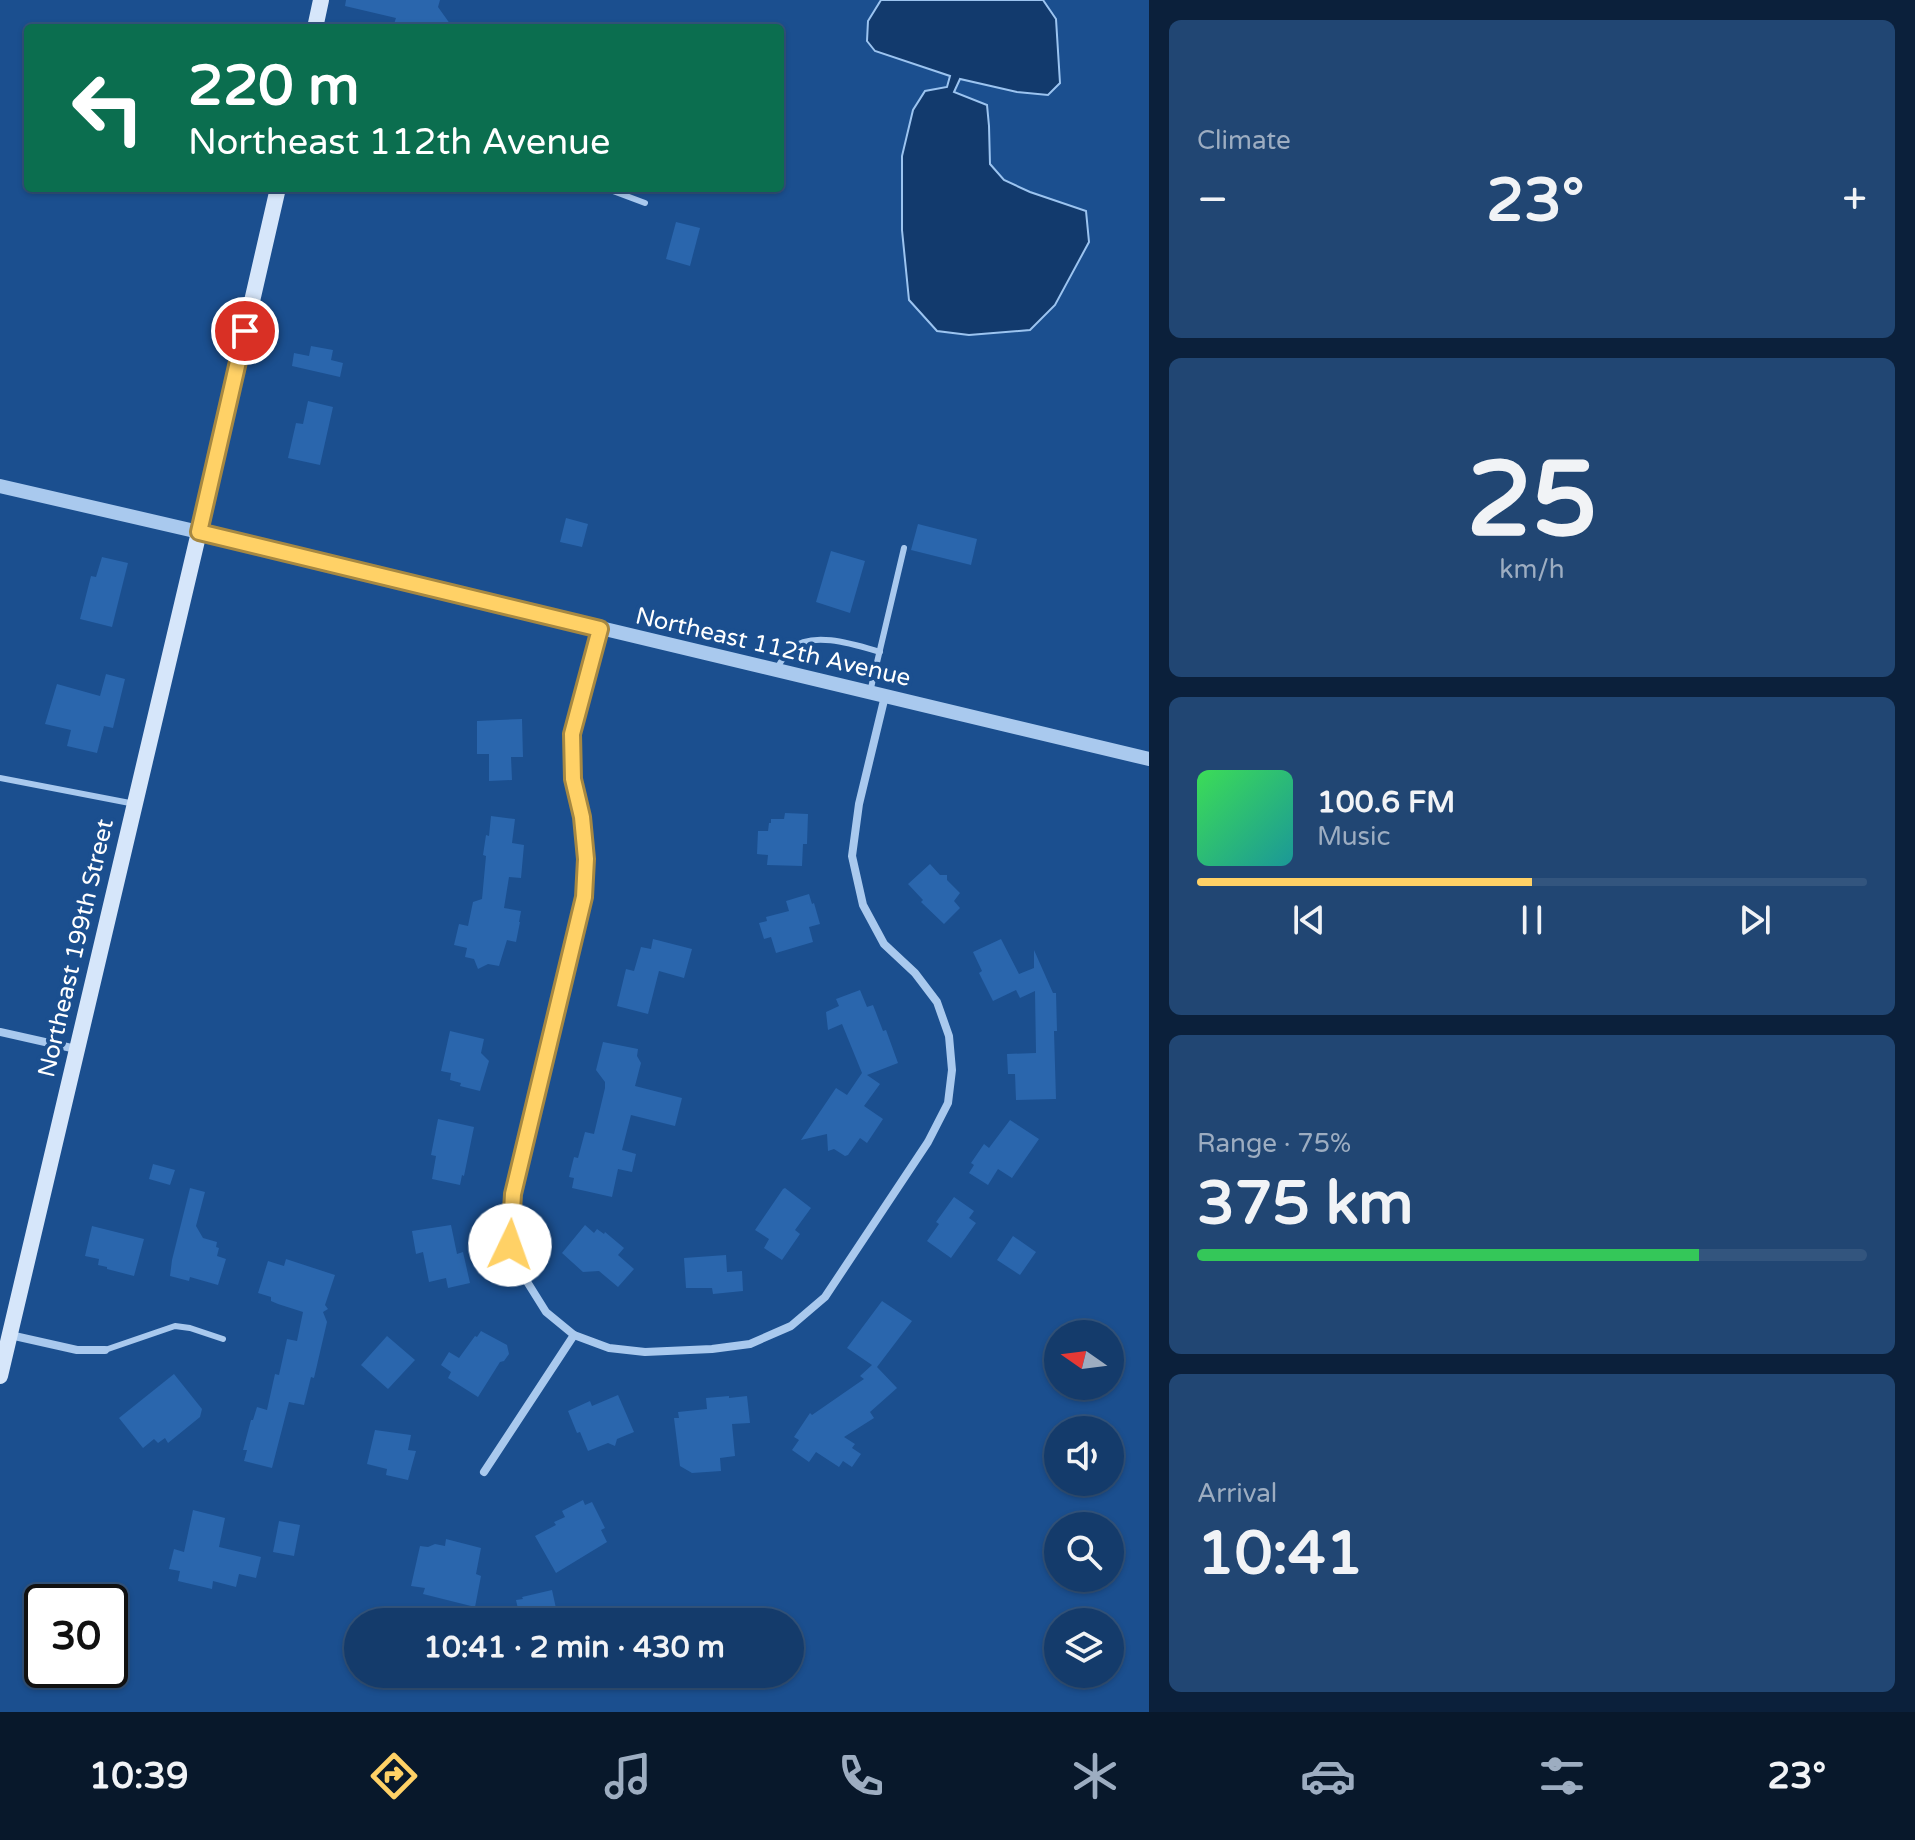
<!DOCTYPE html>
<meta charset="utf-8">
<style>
:root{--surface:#143b6b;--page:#214673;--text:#f1f3f6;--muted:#9dadc1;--line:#33557e;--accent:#ffd166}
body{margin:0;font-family:"Varela Round",sans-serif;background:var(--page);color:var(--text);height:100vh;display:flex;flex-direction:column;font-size:30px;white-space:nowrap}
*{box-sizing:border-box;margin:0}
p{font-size:26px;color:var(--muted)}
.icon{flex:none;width:44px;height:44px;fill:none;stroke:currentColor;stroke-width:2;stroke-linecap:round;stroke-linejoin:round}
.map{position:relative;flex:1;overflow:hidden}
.details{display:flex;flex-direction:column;gap:20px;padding:20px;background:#0b203b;width:766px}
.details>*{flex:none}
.guide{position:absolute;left:24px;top:24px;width:760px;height:168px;border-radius:8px;box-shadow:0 2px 6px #0004,0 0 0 2px var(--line);background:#0b6e4f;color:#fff;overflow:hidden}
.needle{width:52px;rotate:284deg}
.buttons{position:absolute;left:1044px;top:1320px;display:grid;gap:16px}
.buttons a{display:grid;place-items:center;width:80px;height:80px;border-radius:50%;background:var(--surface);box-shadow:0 2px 6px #0004,0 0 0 2px var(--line);font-size:40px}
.speed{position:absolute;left:24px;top:1584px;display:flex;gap:16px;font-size:40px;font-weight:700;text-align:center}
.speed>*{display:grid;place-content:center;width:104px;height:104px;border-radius:50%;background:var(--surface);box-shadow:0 2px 6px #0004,0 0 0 2px var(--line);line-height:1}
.speed .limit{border:4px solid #111;border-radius:12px;background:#fff;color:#111}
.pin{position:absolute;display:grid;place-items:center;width:68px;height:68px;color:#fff;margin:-34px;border:4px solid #fff;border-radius:50%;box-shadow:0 2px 8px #0007}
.me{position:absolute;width:88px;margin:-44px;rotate:3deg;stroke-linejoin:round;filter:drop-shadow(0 0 6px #0008)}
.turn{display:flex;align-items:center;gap:28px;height:168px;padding:0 32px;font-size:36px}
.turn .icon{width:104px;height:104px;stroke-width:2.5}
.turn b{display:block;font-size:56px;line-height:68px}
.big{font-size:60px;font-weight:800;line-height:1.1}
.details .tile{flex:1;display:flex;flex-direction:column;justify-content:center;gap:12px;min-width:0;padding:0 28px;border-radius:12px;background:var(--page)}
.details .dial{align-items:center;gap:0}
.dial b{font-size:104px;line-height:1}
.song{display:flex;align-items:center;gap:24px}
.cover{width:96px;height:96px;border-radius:12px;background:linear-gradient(135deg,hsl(130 70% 55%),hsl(180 70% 35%))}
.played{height:8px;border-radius:4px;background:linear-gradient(90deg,var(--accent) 50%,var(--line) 50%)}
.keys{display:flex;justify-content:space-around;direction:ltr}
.heat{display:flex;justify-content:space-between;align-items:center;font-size:44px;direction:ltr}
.charge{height:12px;border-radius:6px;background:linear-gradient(90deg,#34c759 75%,var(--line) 0)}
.trip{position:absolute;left:344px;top:1608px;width:460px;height:80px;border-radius:40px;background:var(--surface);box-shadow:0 2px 6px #0004,0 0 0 2px var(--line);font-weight:800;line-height:80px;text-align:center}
.dock{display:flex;height:128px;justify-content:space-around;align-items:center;background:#08182b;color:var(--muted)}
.dock .icon{width:56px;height:56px}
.dock .selected{color:var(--accent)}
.dock b{font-size:36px;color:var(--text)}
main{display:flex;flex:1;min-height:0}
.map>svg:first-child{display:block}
.water{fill:#123a6d;stroke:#9cc4f0;stroke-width:2}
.building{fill:#2a66ad}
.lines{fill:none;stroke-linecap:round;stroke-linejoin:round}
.service{stroke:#a9c9ee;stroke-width:6}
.minor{stroke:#a9c9ee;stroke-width:8}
.tertiary{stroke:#a9c9ee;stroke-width:14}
.secondary{stroke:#d6e6fa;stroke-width:16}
.route-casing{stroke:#a68842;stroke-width:20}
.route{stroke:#ffd166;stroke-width:14}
.labels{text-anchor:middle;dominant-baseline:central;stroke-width:8;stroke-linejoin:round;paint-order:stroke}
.street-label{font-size:24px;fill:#fff;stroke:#1b4f8f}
</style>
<main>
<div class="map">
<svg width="1149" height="1712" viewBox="0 0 1149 1712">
<rect width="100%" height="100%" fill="#1b4f8f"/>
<path class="water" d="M 881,0 L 1043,0 L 1056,19 L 1060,83 L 1048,95 L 1017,92 L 960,79 L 954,92 L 987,105 L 989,126 L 990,164 L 1004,180 L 1030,192 L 1086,211 L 1089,242 L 1055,305 L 1030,330 L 969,335 L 937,331 L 909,300 L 902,230 L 902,156 L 913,110 L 925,91 L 947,87 L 950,76 L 875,51 L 867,41 L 868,21 Z"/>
<g class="building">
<path d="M 346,0 L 440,0 L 438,7 L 453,28 L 409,28 L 394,24 L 396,18 L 345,6 Z"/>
<path d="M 676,222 L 700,228 L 690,266 L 666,259 Z"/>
<path d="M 311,346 L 333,350 L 331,360 L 343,363 L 340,377 L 292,366 L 294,353 L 309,356 Z"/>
<path d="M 308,401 L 333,407 L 320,465 L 288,458 L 296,423 L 303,424 Z"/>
<path d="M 566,518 L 588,524 L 582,547 L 560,542 Z"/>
<path d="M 918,524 L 977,539 L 971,565 L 911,550 Z"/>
<path d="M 831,551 L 865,561 L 850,613 L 816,602 Z"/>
<path d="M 102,557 L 128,563 L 112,627 L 80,619 L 91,576 L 96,577 Z"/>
<path d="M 106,674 L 125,679 L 113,728 L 104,726 L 97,753 L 67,746 L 71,730 L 45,724 L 57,684 L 100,696 Z"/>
<path d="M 522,719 L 523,757 L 511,757 L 512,780 L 489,781 L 489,754 L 477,754 L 477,721 Z"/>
<path d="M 785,813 L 808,814 L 807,844 L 803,844 L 802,866 L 767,865 L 768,855 L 757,854 L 758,831 L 768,831 L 769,823 L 771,823 L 771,819 L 784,819 Z"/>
<path d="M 491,816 L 515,819 L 512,843 L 524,845 L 521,878 L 509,877 L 504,908 L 521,911 L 519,922 L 520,922 L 516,942 L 507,940 L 499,966 L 488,964 L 478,969 L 474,959 L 465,957 L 467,948 L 454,945 L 459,924 L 468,926 L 473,902 L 482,899 L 486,856 L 483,855 L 486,835 L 489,836 Z"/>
<path d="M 930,864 L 940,875 L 947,875 L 947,880 L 960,893 L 954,901 L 960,908 L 944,924 L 921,902 L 923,900 L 908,884 Z"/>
<path d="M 809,894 L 812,904 L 814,903 L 820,924 L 809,927 L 813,942 L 776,953 L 771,937 L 764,939 L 759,923 L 767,921 L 766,917 L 789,911 L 786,901 Z"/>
<path d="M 653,939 L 692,949 L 684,978 L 659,971 L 648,1014 L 617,1006 L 626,969 L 634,971 L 641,947 L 651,949 Z"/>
<path d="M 1001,939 L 1019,974 L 1034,968 L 1034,950 L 1053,993 L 1056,993 L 1057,1031 L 1054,1031 L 1056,1099 L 1016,1100 L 1015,1074 L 1008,1074 L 1007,1054 L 1036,1053 L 1035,991 L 1020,998 L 1016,990 L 993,1001 L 979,973 L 982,971 L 973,952 Z"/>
<path d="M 860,990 L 867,1007 L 873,1005 L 883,1031 L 886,1030 L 898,1063 L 867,1075 L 880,1084 L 864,1106 L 883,1119 L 867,1143 L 860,1138 L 848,1155 L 845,1156 L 834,1149 L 828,1151 L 827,1134 L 801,1140 L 836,1088 L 847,1095 L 862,1073 L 842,1024 L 828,1030 L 826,1012 L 839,1006 L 836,999 Z"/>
<path d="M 450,1031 L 484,1039 L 481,1053 L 489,1061 L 480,1091 L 460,1086 L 461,1083 L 450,1080 L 451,1073 L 441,1071 Z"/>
<path d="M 603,1042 L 638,1049 L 637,1056 L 641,1063 L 635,1086 L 682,1098 L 675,1126 L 631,1115 L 622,1150 L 636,1154 L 632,1172 L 618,1169 L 612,1197 L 572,1188 L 574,1178 L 569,1177 L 574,1157 L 578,1158 L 585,1132 L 594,1134 L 605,1088 L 605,1082 L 596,1070 Z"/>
<path d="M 438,1119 L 474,1127 L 464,1176 L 462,1175 L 460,1185 L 432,1179 L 436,1156 L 431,1155 Z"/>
<path d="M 1010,1120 L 1039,1139 L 1012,1178 L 998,1169 L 988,1185 L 969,1173 L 974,1165 L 971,1163 L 984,1144 L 989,1148 Z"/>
<path d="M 153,1164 L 175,1170 L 170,1185 L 149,1179 Z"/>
<path d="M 190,1188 L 205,1192 L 196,1226 L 203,1238 L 217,1242 L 216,1247 L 219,1248 L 217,1256 L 226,1259 L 218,1285 L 190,1277 L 189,1281 L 170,1276 L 172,1260 Z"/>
<path d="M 785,1188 L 811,1208 L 795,1230 L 800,1234 L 782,1260 L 764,1248 L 769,1239 L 755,1230 L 783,1189 Z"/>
<path d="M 954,1197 L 974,1211 L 969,1218 L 976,1223 L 951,1258 L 927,1241 L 939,1224 L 936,1222 Z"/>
<path d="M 451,1225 L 457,1254 L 463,1252 L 470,1283 L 448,1288 L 446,1278 L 429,1282 L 423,1252 L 416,1254 L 412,1231 Z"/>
<path d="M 585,1225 L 594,1233 L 597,1229 L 604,1234 L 605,1232 L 624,1248 L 618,1255 L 634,1269 L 618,1287 L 599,1271 L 583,1272 L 562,1253 Z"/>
<path d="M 92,1226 L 144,1239 L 134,1276 L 107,1269 L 107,1267 L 98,1265 L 99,1259 L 85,1256 Z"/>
<path d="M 1013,1236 L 1036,1252 L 1020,1275 L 997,1260 Z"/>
<path d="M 726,1255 L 727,1272 L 742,1271 L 743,1291 L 713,1294 L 712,1288 L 686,1288 L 684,1258 Z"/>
<path d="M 286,1259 L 335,1275 L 325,1305 L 328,1309 L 323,1312 L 327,1322 L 314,1378 L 311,1377 L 304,1405 L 289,1402 L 272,1468 L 244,1461 L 247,1450 L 243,1450 L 251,1420 L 253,1420 L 257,1407 L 267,1410 L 275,1374 L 279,1375 L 287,1339 L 297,1341 L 303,1312 L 278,1304 L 271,1301 L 271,1297 L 258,1293 L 268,1261 L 284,1266 Z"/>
<path d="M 882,1301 L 912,1321 L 877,1367 L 897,1388 L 870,1412 L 874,1418 L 844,1437 L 855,1444 L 852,1448 L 861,1454 L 852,1467 L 843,1461 L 839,1467 L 816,1452 L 809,1462 L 792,1450 L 799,1440 L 794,1437 L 810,1413 L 812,1415 L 864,1379 L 860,1376 L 872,1365 L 847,1348 Z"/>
<path d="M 481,1331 L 507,1345 L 509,1354 L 504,1361 L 500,1362 L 478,1397 L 448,1378 L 451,1372 L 441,1365 L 449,1352 L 459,1358 L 475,1336 L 477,1337 Z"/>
<path d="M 387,1336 L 415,1360 L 388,1389 L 361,1365 Z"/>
<path d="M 174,1374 L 202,1409 L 200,1417 L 168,1443 L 165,1438 L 158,1443 L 154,1439 L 143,1448 L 119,1418 Z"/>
<path d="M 618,1395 L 634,1432 L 617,1439 L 615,1446 L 608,1443 L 588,1451 L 580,1432 L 577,1433 L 568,1411 L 590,1401 L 592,1406 Z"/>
<path d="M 729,1396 L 729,1398 L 747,1396 L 750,1423 L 732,1424 L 735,1456 L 720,1458 L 721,1471 L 692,1473 L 680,1466 L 674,1418 L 679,1418 L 678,1412 L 707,1409 L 706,1398 Z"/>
<path d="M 375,1430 L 411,1435 L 408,1450 L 416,1451 L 408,1480 L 386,1475 L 387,1469 L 367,1464 Z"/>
<path d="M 583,1500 L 585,1505 L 592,1502 L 605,1528 L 601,1530 L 607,1542 L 556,1573 L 535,1536 L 556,1525 L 554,1522 L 565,1517 L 562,1511 Z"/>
<path d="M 193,1510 L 225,1518 L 219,1547 L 261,1557 L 256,1578 L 239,1574 L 236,1587 L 213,1581 L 212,1589 L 178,1581 L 180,1571 L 169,1569 L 174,1549 L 184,1552 Z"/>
<path d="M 279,1521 L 300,1525 L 294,1556 L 273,1552 Z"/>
<path d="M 446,1539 L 481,1548 L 476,1574 L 481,1576 L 475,1607 L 423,1594 L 425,1588 L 411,1586 L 420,1546 L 428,1547 L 435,1544 L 445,1546 Z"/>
<path d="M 552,1590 L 559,1622 L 521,1622 L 516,1600 L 523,1599 L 522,1597 Z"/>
</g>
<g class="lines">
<g class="service">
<path d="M 605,188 L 645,203"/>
<path d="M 776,670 C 780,663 785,654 791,649 C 812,630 856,645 880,652"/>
<path d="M 870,692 L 904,548"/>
<path d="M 0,778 L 135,804"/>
<path d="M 105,1350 L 175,1326 L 190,1328 L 223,1339"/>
</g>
<g class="minor">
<path d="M 600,629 L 572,734 L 573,779 L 582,817 L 586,859 L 584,897 L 513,1194 L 510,1245 L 526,1280 L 546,1312 L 574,1335 L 609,1348 L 645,1352 L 712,1349 L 750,1344 L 791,1326 L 825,1297 L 928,1142 L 948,1103 L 952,1070 L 949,1036 L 937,1002 L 915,973 L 884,944 L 863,905 L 852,856 L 859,804 L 885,696"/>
<path d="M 0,1032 L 76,1049"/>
<path d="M 10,1335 L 77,1350 L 105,1350"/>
<path d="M 484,1472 L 574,1335"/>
</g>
<path class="tertiary" d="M 0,486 L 199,532 L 1149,759"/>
<g class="secondary">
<path d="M 315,28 L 321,0"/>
<path d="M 0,1376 L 199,532 L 278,188"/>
</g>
</g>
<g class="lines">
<defs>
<path id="route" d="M 245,331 L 199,532 L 600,629 L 572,734 L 573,779 L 582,817 L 586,859 L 584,897 L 513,1194 L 510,1245"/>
</defs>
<use href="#route" class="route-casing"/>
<use href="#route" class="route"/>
</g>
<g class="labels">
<g class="street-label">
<text transform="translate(773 647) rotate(13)">Northeast 112th Avenue</text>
<text transform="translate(76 948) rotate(-77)">Northeast 199th Street</text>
</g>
</g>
</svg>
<div class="buttons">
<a><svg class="needle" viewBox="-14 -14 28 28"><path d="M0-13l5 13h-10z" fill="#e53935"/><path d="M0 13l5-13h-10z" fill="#9dadc1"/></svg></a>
<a><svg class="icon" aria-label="sound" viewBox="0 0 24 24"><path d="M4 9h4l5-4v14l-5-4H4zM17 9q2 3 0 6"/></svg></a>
<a><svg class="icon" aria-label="search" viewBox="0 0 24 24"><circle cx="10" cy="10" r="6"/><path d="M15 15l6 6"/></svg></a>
<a><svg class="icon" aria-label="layers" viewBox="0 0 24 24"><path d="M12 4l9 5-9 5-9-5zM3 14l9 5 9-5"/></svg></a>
</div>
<div class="speed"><div class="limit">30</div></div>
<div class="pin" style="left:245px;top:331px;background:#d93025"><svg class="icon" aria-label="arrive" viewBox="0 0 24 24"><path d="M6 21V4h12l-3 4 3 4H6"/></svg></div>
<svg class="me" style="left:510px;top:1245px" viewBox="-20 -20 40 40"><circle r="19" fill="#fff"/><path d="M0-13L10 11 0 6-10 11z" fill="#ffd166"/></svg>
<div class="trip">10:41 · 2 min · 430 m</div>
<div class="guide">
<div class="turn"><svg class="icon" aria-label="left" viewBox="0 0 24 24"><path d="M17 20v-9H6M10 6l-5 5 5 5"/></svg><div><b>220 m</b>Northeast 112th Avenue</div></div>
</div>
</div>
<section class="details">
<div class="tile"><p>Climate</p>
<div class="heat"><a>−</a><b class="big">23°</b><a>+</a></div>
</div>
<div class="tile dial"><b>25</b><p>km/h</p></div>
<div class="tile">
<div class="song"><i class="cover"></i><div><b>100.6 FM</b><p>Music</p></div></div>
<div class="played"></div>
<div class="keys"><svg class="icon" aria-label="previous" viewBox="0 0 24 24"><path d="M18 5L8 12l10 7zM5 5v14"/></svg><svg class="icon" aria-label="pause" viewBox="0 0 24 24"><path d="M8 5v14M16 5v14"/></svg><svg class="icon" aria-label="next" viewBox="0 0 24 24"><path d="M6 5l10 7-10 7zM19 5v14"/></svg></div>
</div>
<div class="tile"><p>Range · 75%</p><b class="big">375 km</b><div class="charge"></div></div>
<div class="tile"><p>Arrival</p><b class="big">10:41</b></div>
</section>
</main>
<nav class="dock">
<b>10:39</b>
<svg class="icon selected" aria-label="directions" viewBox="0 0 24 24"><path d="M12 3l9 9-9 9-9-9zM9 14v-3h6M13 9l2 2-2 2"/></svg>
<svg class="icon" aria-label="music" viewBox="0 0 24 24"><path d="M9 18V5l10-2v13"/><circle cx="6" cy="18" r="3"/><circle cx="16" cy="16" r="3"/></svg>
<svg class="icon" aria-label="phone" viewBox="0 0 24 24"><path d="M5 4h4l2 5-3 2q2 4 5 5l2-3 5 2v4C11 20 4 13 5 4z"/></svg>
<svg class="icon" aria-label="climate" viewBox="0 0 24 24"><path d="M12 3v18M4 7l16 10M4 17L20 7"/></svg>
<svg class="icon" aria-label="car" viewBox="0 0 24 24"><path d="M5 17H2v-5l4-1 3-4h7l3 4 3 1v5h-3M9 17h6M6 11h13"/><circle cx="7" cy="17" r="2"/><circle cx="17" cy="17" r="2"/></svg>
<svg class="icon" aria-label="filters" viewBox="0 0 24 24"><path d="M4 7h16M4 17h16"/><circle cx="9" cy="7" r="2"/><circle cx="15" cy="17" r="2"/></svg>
<b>23°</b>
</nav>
